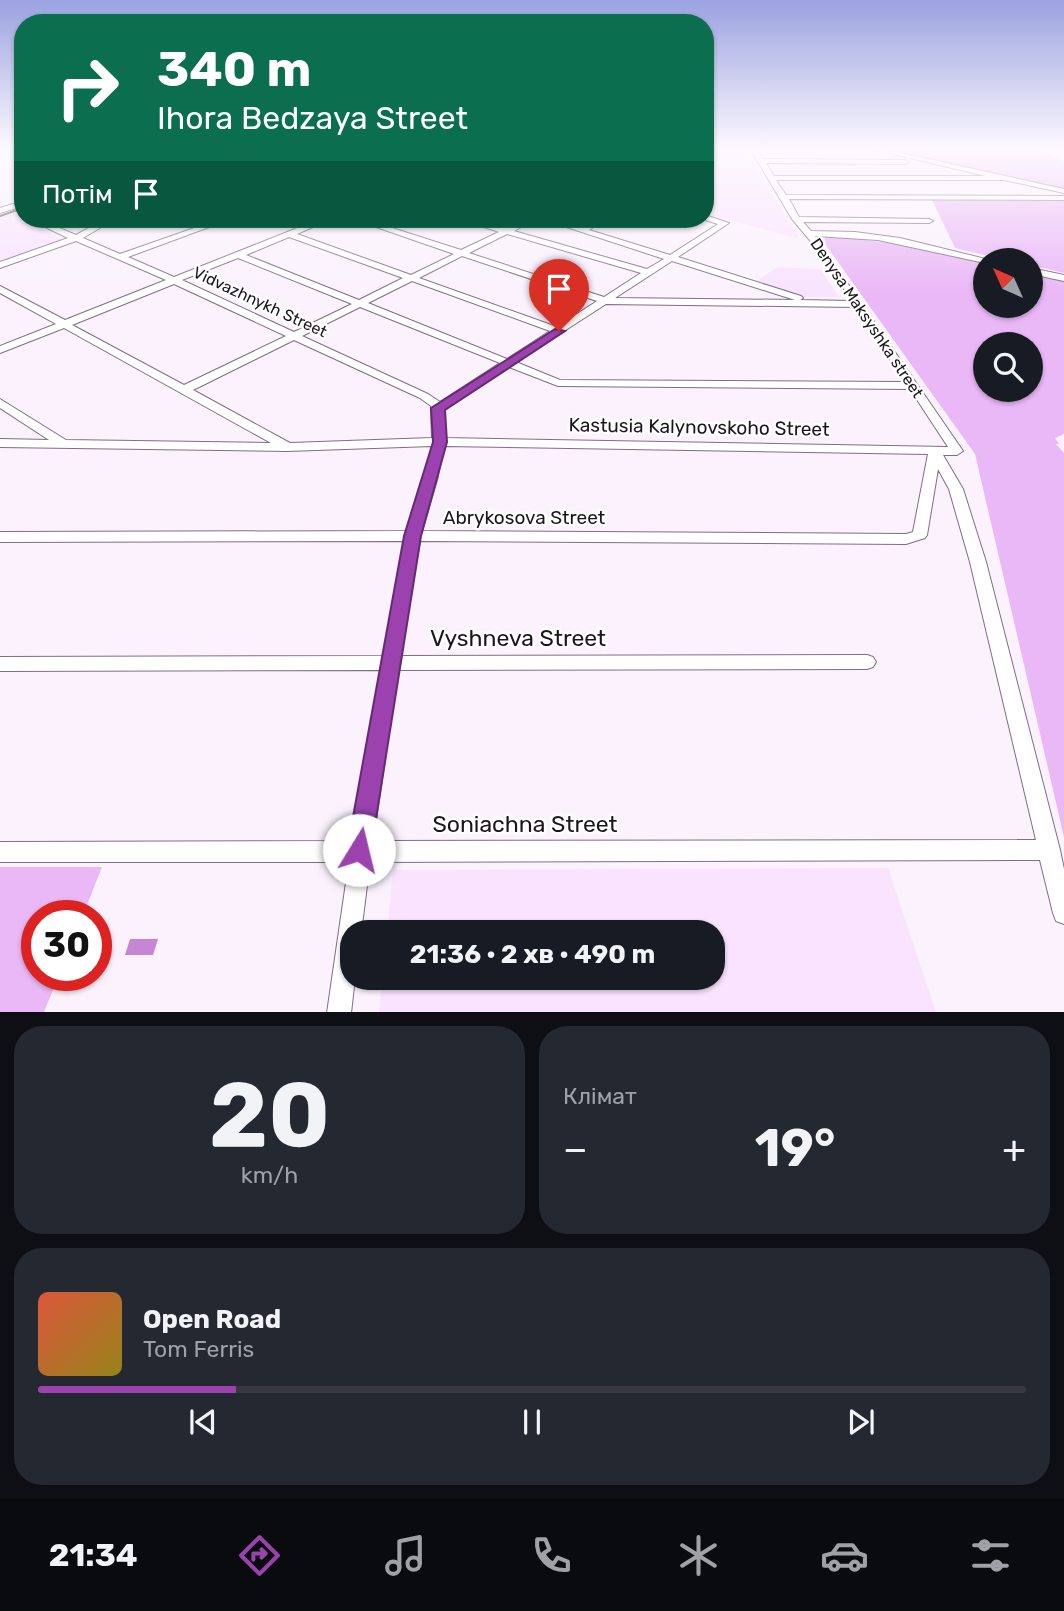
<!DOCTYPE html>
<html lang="uk">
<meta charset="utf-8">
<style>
:root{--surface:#171b24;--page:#242831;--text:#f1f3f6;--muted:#9ea1a6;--line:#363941;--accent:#9b42af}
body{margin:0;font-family:Rubik,sans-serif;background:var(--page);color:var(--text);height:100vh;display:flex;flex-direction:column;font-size:26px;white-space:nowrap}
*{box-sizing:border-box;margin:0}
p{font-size:23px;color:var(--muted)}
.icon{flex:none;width:38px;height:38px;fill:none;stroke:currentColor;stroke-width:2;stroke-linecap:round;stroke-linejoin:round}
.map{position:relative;height:1012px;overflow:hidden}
.details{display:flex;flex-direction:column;gap:14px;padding:14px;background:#0d0f14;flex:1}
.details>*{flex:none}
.top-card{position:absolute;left:14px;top:14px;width:700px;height:214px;border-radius:28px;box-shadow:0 2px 5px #0004;background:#0b6e4f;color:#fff;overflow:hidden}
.needle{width:46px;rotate:315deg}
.tools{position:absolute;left:973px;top:248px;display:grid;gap:14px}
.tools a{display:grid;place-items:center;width:70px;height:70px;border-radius:50%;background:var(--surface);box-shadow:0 2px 5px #0004;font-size:35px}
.speed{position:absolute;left:21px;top:900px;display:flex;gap:14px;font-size:35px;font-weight:700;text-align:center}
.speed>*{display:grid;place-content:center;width:91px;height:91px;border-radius:50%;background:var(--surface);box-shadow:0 2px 5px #0004;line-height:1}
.speed .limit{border:10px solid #d22;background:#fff;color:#111}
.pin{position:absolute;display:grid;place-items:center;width:60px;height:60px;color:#fff;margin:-72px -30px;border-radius:50% 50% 50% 0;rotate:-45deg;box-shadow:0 0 7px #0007}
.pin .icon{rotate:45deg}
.me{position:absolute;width:77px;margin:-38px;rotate:9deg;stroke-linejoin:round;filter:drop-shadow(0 0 5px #0008)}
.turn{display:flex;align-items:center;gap:24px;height:147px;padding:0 28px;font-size:32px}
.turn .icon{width:91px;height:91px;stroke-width:2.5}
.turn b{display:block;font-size:49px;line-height:60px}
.then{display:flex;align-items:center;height:66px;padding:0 28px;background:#0003;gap:14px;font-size:26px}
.big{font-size:52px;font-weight:700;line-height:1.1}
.details .tile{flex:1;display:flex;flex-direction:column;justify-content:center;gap:10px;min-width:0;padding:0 24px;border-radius:28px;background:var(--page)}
.details .dial{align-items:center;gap:0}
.dial b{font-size:91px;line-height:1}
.song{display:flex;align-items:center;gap:21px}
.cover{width:84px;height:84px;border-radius:10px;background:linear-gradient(135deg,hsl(10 70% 55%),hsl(50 70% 35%))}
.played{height:7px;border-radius:4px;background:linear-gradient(90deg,var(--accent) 20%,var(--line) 20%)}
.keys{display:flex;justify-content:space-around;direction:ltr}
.heat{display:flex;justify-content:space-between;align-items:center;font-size:38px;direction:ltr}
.details .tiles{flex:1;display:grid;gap:14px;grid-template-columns:1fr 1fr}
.tile:last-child{grid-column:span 2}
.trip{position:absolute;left:340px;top:920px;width:385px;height:70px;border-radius:28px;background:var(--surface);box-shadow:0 2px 5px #0004;font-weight:700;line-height:70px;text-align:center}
.dock{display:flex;height:112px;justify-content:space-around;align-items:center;background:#090b0e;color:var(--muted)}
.dock .icon{width:49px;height:49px}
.dock .on{color:var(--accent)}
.dock b{font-size:32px;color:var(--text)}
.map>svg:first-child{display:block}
.built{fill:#f9e3fe}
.green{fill:#eab8f6;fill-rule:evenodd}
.water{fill:#c686d4}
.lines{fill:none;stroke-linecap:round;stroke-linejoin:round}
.minor-casing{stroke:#816d86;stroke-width:2}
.minor{fill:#fff;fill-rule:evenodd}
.tram{stroke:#5b535d;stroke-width:2}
.route{fill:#9b42af;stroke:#652b72;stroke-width:2}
.labels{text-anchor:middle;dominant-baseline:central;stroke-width:5;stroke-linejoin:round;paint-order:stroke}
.far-street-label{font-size:16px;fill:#1c151e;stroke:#fff}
.street-label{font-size:19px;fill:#1c151e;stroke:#fff}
.near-street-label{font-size:23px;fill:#1c151e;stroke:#fff}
</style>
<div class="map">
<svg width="1064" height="1013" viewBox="0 0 1064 1013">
<rect width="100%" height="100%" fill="#fbf2fd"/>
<g class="built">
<path d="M 705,150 L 745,150 L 800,239 L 714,216 L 705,186 Z"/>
<path d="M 12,213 L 62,239 L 0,262 L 0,218 Z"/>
<path d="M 777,267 L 820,269 L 839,297 L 805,297 L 757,281 Z"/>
<path d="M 888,868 L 936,1012 L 379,1012 L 382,978 L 712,978 L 712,933 L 387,933 L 393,870 Z"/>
</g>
<g class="green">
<path d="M 885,150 L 1041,150 L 1064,162 L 1064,189 Z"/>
<path d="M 932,200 L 1064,201 L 1064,273 L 1031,265 L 1031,261 L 1010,261 L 955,248 Z"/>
<path d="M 827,236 L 918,246 L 985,262 L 985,306 L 1031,306 L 1031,273 L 1064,281 L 1064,434 L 1055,438 L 1059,444 L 1056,444 L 1064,453 L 1064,837 L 975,454 L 823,241 ZM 985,345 L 1031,345 L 1031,390 L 985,390 Z"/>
<path d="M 0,867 L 102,867 L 83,915 L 37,915 L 37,975 L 59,975 L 44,1012 L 0,1012 Z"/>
</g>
<path class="water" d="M 130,939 L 158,939 L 153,955 L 125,955 Z"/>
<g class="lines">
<defs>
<g id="minor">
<path d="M 751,150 L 757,150 L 763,159 L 906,160 L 909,162 L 906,164 L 766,163 L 774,176 L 986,176 L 876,150 L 887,150 L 1064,189 L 1064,193 L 1004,180 L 776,180 L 786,195 L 1064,196 L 1064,200 L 789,199 L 799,217 L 929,219 L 933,221 L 929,223 L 803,222 L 811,231 L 855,232 L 900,238 L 994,261 L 985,261 L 985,263 L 878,240 L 815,236 L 963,451 L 957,455 L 943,455 L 963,489 L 986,562 L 1060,850 L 1064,869 L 1064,924 L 1056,921 L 1053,913 L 1040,860 L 370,862 L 361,933 L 352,933 L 352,978 L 355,978 L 351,1013 L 327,1013 L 349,862 L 0,862 L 0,842 L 352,841 L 381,670 L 0,671 L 0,657 L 383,656 L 405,541 L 0,542 L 0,532 L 408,531 L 424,480 L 432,446 L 287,451 L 0,447 L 0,439 L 49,440 L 0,408 L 0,399 L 66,440 L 271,443 L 64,328 L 0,353 L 0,346 L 56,324 L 0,293 L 0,286 L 65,320 L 166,280 L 76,241 L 0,268 L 0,262 L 68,238 L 28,219 L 38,219 L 76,235 L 105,219 L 115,219 L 83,238 L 120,254 L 220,219 L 231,219 L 128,257 L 174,277 L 320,219 L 331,219 L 297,234 L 411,275 L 454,254 L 353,219 L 364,219 L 461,250 L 499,232 L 460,219 L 472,219 L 505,228 L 525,219 L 535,219 L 514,231 L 647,269 L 664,259 L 542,219 L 554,219 L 581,227 L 596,219 L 605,219 L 589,230 L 670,255 L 718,224 L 702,219 L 705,219 L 705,215 L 729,223 L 678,257 L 801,296 L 803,298 L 800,300 L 852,301 L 818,250 L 792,219 ZM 507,234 L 641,273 L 604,297 L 469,253 ZM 289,237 L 403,278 L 359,300 L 246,255 ZM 462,256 L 597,301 L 557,327 L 419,278 ZM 238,258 L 352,304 L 294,332 L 182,280 ZM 672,261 L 795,300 L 796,300 L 615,298 ZM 412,281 L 550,331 L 507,359 L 368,303 ZM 174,284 L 286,336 L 184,385 L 72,325 ZM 606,304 L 856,307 L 905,382 L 560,380 L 516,362 ZM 360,307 L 500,363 L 440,402 L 428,394 L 302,336 ZM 294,340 L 420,398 L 431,406 L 432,438 L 290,443 L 193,390 ZM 509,367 L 558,386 L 910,389 L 948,447 L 445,438 L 444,410 ZM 444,446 L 928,454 L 913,532 L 906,534 L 422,531 L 437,480 ZM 938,469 L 949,489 L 970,562 L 1036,840 L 373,841 L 398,670 L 867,669 L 873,667 L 876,662 L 873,657 L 867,655 L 400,656 L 420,541 L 906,544 L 925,538 L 927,535 Z"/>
<path d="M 23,201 L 23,206 L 0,213 L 0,208 Z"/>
<path d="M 1031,268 L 1064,275 L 1064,281 L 1031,274 Z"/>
</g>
</defs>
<use href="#minor" class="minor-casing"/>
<use href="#minor" class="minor"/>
<path class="tram" d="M 0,216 L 23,208"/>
</g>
<linearGradient id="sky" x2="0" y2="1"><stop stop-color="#9aa2e0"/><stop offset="0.51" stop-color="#fdf9fe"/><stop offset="1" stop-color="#fdf9fe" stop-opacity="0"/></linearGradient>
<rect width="1064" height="292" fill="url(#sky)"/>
<path class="route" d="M 555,329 L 565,331 L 445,410 L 447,442 L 421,536 L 371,850 L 368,859 L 359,862 L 351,859 L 347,850 L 404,536 L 433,442 L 431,408 Z"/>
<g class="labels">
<g class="far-street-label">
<text transform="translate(260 302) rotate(25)">Vidvazhnykh Street</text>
<text transform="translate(867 318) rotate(56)">Denysa Maksyshka street</text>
</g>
<g class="street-label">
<text transform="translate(699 427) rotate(1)">Kastusia Kalynovskoho Street</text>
<text x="524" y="517">Abrykosova Street</text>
</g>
<g class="near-street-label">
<text x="518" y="638">Vyshneva Street</text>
<text x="525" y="824">Soniachna Street</text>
</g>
</g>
</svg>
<div class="tools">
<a><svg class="needle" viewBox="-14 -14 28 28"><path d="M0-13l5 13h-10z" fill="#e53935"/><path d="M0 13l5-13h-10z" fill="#9ea1a6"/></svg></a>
<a><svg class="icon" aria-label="search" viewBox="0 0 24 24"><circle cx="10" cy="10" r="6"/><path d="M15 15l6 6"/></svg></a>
</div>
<div class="speed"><div class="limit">30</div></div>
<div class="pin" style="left:559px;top:331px;background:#d93025"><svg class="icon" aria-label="arrive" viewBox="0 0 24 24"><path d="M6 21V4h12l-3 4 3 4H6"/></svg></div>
<svg class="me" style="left:359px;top:850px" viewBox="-20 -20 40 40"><circle r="19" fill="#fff"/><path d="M0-13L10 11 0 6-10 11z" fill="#9b42af"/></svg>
<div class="trip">21:36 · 2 хв · 490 m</div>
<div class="top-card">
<div class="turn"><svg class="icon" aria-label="right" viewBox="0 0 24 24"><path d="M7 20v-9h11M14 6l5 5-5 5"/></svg><div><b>340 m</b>Ihora Bedzaya Street</div></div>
<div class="then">Потім<svg class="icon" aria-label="arrive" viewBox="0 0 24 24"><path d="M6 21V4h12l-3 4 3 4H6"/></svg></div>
</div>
</div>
<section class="details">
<div class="tiles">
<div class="tile dial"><b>20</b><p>km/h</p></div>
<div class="tile"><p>Клімат</p>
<div class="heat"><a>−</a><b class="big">19°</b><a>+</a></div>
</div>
<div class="tile">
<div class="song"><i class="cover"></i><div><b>Open Road</b><p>Tom Ferris</p></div></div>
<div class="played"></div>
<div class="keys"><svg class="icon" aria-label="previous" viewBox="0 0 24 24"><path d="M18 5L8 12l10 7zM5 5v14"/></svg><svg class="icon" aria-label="pause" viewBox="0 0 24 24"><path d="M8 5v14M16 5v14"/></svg><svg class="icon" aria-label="next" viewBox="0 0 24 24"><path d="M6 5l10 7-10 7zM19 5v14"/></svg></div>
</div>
</div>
</section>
<nav class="dock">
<b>21:34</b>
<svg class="icon on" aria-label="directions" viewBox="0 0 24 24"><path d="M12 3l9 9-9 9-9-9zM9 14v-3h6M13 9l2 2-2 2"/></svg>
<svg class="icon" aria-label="music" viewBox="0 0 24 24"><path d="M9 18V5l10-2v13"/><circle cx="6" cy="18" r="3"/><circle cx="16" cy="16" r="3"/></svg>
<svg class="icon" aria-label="phone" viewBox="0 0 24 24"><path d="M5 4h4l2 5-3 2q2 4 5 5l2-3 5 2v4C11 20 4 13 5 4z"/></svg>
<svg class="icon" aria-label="climate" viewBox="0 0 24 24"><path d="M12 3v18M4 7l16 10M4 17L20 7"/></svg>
<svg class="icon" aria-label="car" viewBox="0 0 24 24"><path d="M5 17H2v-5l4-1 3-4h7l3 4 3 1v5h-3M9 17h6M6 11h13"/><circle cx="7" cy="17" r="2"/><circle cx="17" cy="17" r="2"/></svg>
<svg class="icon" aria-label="filters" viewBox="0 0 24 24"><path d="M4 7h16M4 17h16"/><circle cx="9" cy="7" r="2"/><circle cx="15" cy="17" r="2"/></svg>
</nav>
